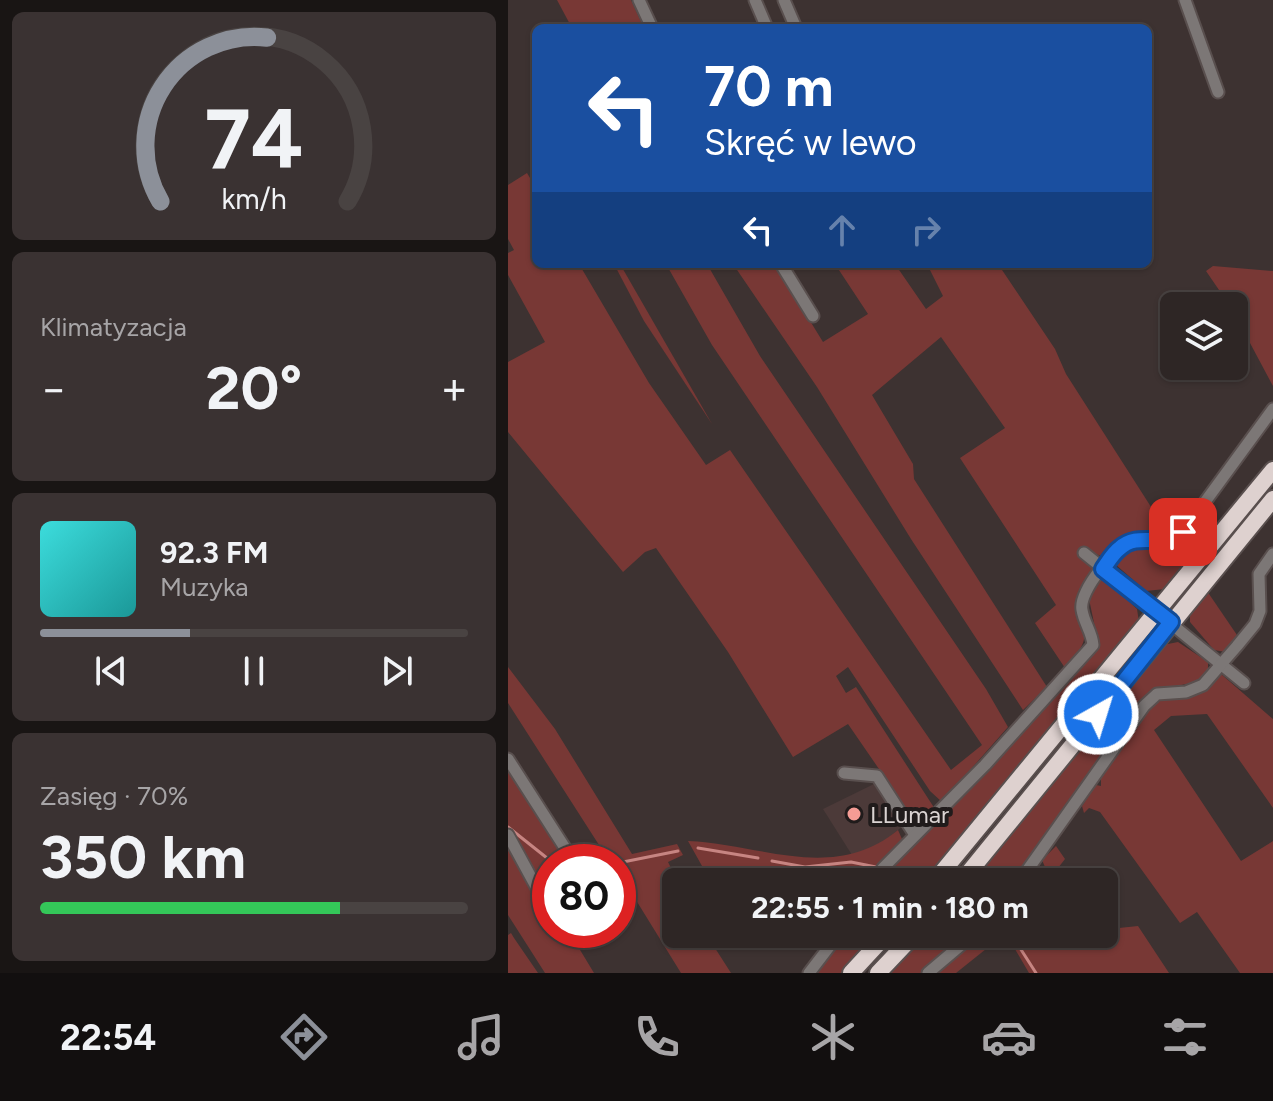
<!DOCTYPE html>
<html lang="pl">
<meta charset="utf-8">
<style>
:root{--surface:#2e2625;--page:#3a3232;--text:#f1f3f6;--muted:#a7a5a7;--line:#494342;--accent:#8c9099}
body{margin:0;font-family:Figtree,sans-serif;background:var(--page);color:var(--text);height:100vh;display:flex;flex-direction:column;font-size:30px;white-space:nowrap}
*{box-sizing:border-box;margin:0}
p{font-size:26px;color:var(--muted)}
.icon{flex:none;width:44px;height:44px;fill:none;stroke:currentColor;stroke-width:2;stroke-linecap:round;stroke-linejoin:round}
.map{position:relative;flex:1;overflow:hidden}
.details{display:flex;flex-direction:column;gap:12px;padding:12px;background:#191514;width:508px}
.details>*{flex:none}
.banner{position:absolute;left:24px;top:24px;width:620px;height:244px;border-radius:12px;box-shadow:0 2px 6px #0004,0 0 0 2px var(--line);background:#1a4fa0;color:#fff;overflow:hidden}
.tools{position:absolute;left:652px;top:292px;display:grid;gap:16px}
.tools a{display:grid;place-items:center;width:88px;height:88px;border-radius:12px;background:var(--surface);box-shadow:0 2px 6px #0004,0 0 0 2px var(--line);font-size:40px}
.speed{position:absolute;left:24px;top:844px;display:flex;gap:16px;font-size:40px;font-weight:700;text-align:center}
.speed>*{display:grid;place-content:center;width:104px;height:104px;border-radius:50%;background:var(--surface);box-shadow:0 2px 6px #0004,0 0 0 2px var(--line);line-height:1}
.speed .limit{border:12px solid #d22;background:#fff;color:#111}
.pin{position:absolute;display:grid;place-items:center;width:68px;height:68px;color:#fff;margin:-34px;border-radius:16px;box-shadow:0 4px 12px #0006}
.me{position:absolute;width:88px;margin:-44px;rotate:39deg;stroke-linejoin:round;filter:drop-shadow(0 0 6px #0008)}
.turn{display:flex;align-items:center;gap:28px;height:168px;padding:0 40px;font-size:36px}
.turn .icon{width:104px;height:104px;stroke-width:2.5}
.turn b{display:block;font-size:56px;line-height:68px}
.lanes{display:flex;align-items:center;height:76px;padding:0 40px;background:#0003;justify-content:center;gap:40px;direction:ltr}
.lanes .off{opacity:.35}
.big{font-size:60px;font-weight:700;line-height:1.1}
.details .tile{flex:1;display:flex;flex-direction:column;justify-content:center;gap:12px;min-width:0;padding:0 28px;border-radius:12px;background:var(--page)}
.details .dial{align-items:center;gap:0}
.dial svg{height:208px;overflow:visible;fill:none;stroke:var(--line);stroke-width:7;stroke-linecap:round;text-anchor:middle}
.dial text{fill:var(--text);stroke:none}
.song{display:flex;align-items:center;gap:24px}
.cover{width:96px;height:96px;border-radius:12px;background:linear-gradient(135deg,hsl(180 70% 55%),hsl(180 70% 35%))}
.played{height:8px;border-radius:4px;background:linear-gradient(90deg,var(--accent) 35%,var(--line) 35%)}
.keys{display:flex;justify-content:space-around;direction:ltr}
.heat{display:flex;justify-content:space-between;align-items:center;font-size:44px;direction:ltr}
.charge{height:12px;border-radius:6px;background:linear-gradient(90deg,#34c759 70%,var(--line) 0)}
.trip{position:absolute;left:154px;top:868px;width:456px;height:80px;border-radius:12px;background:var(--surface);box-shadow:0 2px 6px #0004,0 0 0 2px var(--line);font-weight:700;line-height:80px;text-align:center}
.tab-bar{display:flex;height:128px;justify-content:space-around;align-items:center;background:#120f0f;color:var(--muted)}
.tab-bar .icon{width:56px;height:56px}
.tab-bar .current{color:var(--accent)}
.tab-bar b{font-size:36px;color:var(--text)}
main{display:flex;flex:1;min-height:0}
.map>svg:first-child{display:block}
.built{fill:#4c3a39}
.green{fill:#783835}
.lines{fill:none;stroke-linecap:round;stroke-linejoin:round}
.stream{stroke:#c78582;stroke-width:3}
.minor-casing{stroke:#594f4e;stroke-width:15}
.highway-casing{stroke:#594f4e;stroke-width:20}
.minor{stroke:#7c7776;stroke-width:11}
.highway{stroke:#ded1cf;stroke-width:16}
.route-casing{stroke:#114b97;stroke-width:20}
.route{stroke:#1a73e8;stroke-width:14}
.poi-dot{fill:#f59c95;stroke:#201b1b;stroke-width:3}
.labels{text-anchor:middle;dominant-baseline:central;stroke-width:8;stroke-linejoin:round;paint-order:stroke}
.poi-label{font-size:24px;fill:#dad3d2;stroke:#201b1b;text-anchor:start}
</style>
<main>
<section class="details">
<div class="tile dial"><svg viewBox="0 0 100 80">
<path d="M14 69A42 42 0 1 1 86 69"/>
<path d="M14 69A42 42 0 0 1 55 6" stroke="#8c9099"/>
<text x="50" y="56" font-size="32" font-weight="700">74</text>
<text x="50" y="72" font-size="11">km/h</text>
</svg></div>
<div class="tile"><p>Klimatyzacja</p>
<div class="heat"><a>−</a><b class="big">20°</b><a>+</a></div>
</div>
<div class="tile">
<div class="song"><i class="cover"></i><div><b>92.3 FM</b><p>Muzyka</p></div></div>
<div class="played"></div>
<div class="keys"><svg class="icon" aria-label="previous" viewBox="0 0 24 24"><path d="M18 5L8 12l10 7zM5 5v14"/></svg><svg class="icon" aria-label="pause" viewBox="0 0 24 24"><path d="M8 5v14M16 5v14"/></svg><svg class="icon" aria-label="next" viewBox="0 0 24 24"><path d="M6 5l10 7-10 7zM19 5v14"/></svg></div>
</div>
<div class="tile"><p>Zasięg · 70%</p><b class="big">350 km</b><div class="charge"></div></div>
</section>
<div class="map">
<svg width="765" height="973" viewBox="0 0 765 973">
<rect width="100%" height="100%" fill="#3d3231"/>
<path class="built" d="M 368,783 L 396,825 L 368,848 L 344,855 L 315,809 Z"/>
<g class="green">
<path d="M 49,0 L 123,0 L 136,28 L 64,28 Z"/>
<path d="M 19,173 L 28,188 L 28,264 L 71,264 L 141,383 L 198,465 L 222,450 L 443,770 L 474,745 L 204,345 L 158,264 L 199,264 L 252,356 L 478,689 L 500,727 L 434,802 L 422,791 L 340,667 L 328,676 L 338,693 L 348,687 L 425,806 L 425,812 L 408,827 L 368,773 L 371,769 L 340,724 L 285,757 L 220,652 L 148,548 L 137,552 L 115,572 L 0,432 L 0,362 L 37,342 L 0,275 L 0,253 L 6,250 L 0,239 L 0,185 Z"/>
<path d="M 106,264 L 112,264 L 204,424 L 136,321 Z"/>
<path d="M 225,264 L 267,264 L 315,342 L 360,314 L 327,264 L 387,264 L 418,309 L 435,296 L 419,264 L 490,264 L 547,349 L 558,374 L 661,535 C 629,541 622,528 597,558 L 582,551 L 575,557 L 586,568 L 569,600 C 579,636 583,639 557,668 L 527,623 L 548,605 L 452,458 L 497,428 L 433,337 L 364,395 L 405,464 L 406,479 L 539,687 L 515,710 L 403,539 L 309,387 Z"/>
<path d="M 705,266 L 765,271 L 765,386 L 726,313 L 726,306 L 722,306 L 698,271 Z"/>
<path d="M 667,545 L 677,564 L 657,589 L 638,591 L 607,564 L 620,549 Z"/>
<path d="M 597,578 L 629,609 L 631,622 L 417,882 L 375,882 L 399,850 L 507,740 L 588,649 L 589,637 L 581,599 L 589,583 Z"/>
<path d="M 699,591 L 731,638 L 718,652 L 706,650 L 682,622 L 682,612 Z"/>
<path d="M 670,642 L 700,662 L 700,672 C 682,691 660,681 639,695 L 507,882 L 465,882 L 655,645 Z"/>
<path d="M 0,667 L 47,729 L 124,854 L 169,844 L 175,855 L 160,862 L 170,882 L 168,934 L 198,934 L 223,973 L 173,973 L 110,871 L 110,862 L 89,862 L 100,859 L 0,703 Z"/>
<path d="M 713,674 L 765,719 L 765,808 L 699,714 L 663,716 L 646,730 L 733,861 L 765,841 L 765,973 L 732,973 L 689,912 L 672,923 L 592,812 L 581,808 L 576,813 L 574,806 L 588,785 L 593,786 L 593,775 L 645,703 L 651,698 L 693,693 Z"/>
<path d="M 0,765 L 61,862 L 42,862 L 42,880 L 32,885 L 0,829 Z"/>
<path d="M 390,830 L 394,839 L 359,882 L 203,882 L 180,841 C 254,844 325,883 390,830 Z"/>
<path d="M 0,843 L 30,897 L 38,894 L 42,901 L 42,930 L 60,930 L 86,973 L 37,973 L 0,915 Z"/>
<path d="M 548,846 L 557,859 L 550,868 L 560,882 L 519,882 L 537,867 L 534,860 Z"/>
<path d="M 630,926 L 661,973 L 521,973 L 504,944 L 493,937 L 448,973 L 426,973 L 475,934 L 596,934 L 600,940 L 611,928 Z"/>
<path d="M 3,933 L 6,938 L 30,973 L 0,973 L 0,935 Z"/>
<path d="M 338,934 L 371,934 L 335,973 L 307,973 Z"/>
<path d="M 418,934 L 461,934 L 415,973 L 381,973 Z"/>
</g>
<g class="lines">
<g class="stream">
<path d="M 0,827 L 44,862"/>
<path d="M 190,848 L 250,858"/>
<path d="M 264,861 L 297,867 L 343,862 L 368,867"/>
<path d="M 110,863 L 170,851"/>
<path d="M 381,873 L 394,879"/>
<path d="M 503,934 L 528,973"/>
</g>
<defs>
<g id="minor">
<path d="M 131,0 L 144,28"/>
<path d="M 247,0 L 259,28"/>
<path d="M 276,0 L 288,28"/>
<path d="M 677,0 L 710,92"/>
<path d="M 273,264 L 305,316"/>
<path d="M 576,553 L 736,683"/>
<path d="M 0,759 L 66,862"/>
<path d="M 336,773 L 369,776 L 407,835"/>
<path d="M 0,835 L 31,892"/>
<path d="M 366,882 L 375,868 L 477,765 L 585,645 C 584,632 576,623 574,610 C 570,591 609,544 628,541 C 647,538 658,545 675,532 L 765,409"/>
<path d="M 511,882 L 636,706 L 649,694 L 678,692 L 695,685 L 729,646 L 747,624 L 752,611 L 751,574 L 765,554"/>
<path d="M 301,973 L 331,934"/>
<path d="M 420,973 L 466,934"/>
</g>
<g id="highway">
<path d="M 426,882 L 765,470"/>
<path d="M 453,882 L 765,499"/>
<path d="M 343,973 L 379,934"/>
<path d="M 370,973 L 407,934"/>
</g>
</defs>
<use href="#minor" class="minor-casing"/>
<use href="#highway" class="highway-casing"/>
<use href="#minor" class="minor"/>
<use href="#highway" class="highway"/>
</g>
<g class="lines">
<defs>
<path id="route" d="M 590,714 L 663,622 L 595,569 C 600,562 605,553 612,548 C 631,531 653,549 675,532"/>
</defs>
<use href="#route" class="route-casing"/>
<use href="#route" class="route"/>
</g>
<circle class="poi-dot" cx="346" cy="814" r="8"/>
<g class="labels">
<g class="poi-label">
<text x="362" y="814">LLumar</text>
</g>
</g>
</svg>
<div class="tools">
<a><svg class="icon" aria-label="layers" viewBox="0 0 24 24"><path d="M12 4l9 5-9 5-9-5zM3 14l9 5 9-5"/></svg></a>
</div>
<div class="speed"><div class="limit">80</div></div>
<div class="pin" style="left:675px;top:532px;background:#d93025"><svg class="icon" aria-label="arrive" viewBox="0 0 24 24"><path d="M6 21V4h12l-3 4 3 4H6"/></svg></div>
<svg class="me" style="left:590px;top:714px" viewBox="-20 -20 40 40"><circle r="17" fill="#1a73e8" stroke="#fff" stroke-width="3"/><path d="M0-11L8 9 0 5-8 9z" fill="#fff"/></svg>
<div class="trip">22:55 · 1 min · 180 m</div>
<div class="banner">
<div class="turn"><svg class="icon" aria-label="left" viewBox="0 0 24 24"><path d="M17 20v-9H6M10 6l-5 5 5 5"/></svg><div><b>70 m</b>Skręć w lewo</div></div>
<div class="lanes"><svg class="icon" aria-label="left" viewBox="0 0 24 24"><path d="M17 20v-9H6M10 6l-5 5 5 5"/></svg><svg class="icon off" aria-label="ahead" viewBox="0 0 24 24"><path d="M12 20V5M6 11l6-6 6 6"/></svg><svg class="icon off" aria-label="right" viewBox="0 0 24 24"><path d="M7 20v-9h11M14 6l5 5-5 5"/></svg></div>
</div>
</div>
</main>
<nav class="tab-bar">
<b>22:54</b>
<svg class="icon current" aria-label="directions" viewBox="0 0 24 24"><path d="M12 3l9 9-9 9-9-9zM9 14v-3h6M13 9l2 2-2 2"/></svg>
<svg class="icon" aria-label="music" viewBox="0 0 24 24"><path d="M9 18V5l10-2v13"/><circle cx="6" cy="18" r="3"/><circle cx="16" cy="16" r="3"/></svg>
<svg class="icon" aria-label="phone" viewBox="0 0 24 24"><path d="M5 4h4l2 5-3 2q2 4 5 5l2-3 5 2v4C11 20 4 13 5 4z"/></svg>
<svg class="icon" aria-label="climate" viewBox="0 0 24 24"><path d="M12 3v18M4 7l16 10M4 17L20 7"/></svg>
<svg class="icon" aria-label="car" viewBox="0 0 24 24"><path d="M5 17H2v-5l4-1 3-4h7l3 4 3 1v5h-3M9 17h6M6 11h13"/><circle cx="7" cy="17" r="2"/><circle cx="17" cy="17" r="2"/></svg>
<svg class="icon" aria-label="filters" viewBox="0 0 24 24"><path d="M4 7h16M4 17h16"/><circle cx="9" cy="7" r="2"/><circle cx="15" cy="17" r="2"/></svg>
</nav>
